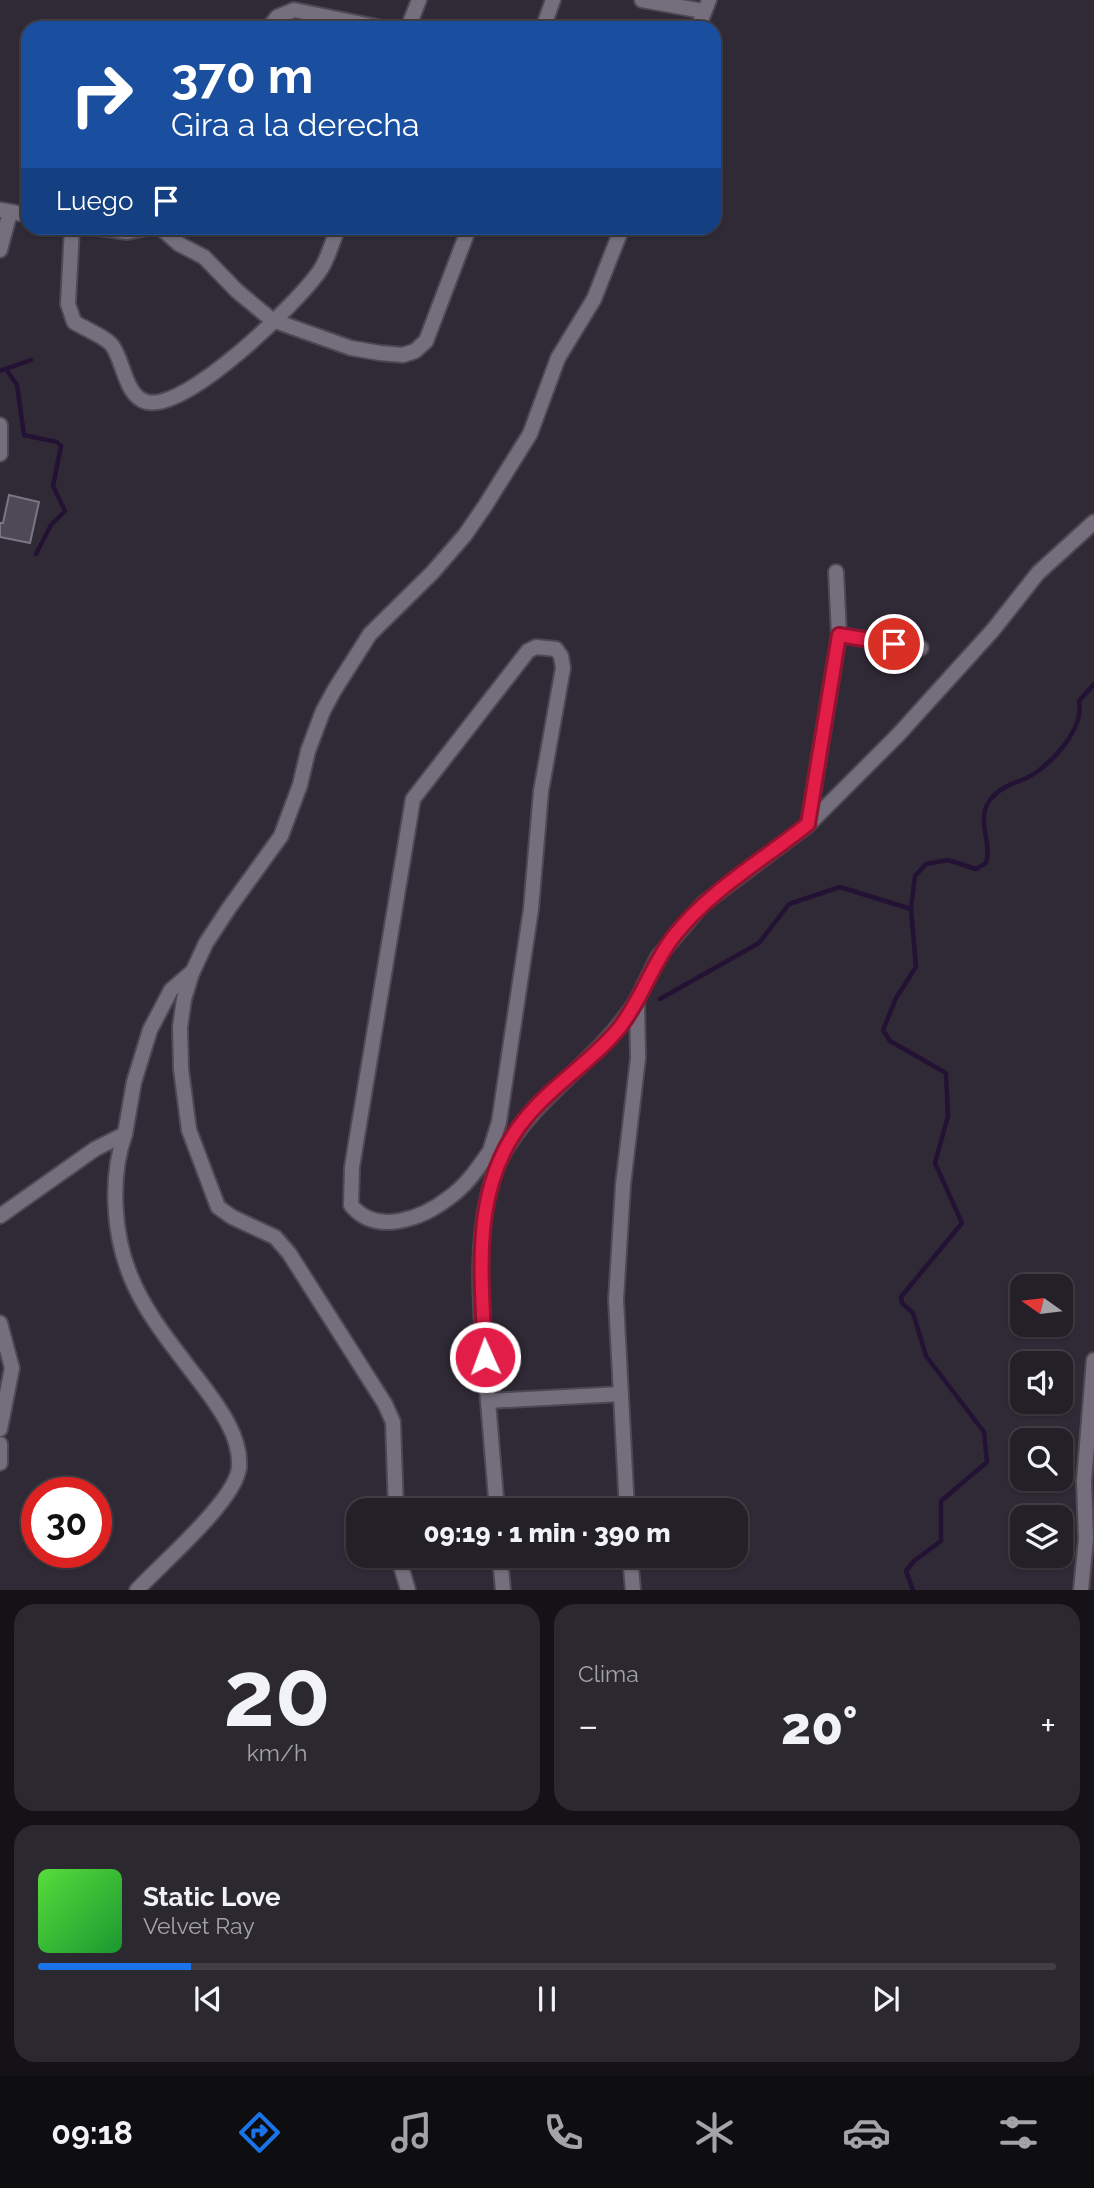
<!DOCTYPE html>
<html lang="es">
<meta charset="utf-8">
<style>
:root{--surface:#242028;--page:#2c2830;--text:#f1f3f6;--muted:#a3a3a8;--line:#413e45;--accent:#1a73e8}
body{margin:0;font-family:Raleway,sans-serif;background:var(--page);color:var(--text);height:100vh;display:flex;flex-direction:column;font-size:26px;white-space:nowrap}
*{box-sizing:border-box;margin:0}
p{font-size:23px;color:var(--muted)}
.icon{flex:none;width:38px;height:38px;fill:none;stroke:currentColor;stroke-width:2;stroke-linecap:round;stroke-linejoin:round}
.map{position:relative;height:1590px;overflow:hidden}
.panel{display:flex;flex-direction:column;gap:14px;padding:14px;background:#141216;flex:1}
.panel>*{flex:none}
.banner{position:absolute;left:21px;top:21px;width:700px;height:214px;border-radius:21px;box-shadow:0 2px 5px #0004,0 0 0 2px var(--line);background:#1a4fa0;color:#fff;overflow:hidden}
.needle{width:46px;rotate:284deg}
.controls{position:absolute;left:1010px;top:1274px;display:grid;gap:14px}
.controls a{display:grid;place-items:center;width:63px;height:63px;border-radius:14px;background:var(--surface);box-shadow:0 2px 5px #0004,0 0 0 2px var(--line);font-size:35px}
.speed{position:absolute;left:21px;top:1477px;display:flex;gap:14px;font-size:35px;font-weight:700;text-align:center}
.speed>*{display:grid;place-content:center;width:91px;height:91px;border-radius:50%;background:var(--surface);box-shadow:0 2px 5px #0004,0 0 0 2px var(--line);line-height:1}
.speed .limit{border:10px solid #d22;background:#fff;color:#111}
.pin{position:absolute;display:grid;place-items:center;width:60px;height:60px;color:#fff;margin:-30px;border:4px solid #fff;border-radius:50%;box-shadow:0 2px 7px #0007}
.me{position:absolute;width:77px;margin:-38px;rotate:358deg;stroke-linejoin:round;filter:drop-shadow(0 0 5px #0008)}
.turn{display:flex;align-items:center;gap:24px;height:147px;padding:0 35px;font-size:32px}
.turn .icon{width:91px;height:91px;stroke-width:2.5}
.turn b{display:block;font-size:49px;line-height:60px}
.then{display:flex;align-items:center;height:66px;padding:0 35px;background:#0003;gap:14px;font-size:26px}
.big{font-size:52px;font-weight:800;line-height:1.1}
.panel .card{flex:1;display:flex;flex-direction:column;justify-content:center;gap:10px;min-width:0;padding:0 24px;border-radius:21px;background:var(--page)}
.panel .dial{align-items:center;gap:0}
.dial b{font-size:91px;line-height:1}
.song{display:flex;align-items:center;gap:21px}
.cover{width:84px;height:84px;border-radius:10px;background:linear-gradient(135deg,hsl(110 70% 55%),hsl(130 70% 35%))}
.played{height:7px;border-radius:4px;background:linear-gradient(90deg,var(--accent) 15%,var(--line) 15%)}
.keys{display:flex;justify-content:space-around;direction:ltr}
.heat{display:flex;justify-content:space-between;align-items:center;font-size:38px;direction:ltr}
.panel .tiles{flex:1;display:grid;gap:14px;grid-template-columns:1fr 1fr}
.card:last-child{grid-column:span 2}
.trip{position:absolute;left:346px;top:1498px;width:402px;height:70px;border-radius:21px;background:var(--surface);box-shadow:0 2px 5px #0004,0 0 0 2px var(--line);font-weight:800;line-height:70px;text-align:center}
.tabs{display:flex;height:112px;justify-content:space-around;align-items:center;background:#0e0d10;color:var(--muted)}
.tabs .icon{width:49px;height:49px}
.tabs .current{color:var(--accent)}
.tabs b{font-size:32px;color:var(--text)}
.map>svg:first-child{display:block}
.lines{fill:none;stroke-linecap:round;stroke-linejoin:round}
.stream{stroke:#241234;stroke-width:4.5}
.building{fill:#4f4856;stroke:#7c7583;stroke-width:2}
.street-casing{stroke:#4e4853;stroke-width:18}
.street{stroke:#756f7d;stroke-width:14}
.route-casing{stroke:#92132f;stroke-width:18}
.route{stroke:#e11d48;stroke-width:12}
</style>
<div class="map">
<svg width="1094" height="1590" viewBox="0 0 1094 1590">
<rect width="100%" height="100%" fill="#302a36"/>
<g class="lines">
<g class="stream">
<path d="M 6,369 L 17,385 L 24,435 L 57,442 L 61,446 L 53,486 L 65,511 L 51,525 L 36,554"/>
<path d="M 0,371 L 31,360"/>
<path d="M 660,999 L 759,943 L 789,904 L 840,887 L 911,909"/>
<path d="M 913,1590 L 906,1571 L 914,1561 L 941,1541 L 941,1501 L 987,1462 L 984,1432 L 926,1356 L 913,1313 L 902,1303 L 901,1297 L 962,1223 L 935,1163 L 948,1116 L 946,1073 L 890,1041 L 883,1030 L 896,998 L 916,967 L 911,909 L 915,876 L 926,864 L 948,860 L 976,869 L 986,863 C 993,843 975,820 990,800 C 998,789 1010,784 1022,780 C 1048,770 1085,729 1079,701 L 1094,684"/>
</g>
</g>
<path class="building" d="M 9,495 L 39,502 L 30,543 L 0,537 L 0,523 L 3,523 Z"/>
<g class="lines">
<defs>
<g id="street">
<path d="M 642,0 L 703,11"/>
<path d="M 269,28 L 277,17 L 294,10 L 382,28"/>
<path d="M 408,28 L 419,0"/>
<path d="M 543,28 L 553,0"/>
<path d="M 698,28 L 709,0"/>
<path d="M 1,210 L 28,215"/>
<path d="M 72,228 L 68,304 L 74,322 C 85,329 102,335 111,344 C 124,359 124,396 147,402 C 187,411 296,304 319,272 C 328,260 332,242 338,228"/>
<path d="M 99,228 L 127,232 L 147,228"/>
<path d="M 161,228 L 179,244 L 204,257 L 237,291 L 272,320 L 351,348 L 380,353 L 403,355 L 415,351 L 426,341 L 469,228"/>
<path d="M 0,250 L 10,212"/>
<path d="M 0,425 L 0,454"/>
<path d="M 836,572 L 839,635 L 921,648"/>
<path d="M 808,825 L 898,735 L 993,630 L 1038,573 L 1094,522"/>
<path d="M 192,973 L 184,999 L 180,1027 L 181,1069 L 189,1130 L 218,1207 L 232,1217 L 275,1237 L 289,1253 L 385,1404 L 393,1422 L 396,1510"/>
<path d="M 125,1134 C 110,1176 113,1233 130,1275 C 145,1313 172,1345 197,1378 C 215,1402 242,1435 239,1468 C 235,1501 161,1564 137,1590"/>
<path d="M 490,1151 C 478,1168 467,1185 450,1197 C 422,1219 376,1236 351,1205 L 352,1167 L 413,799 L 528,651 L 536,647 L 556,649 L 561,656 L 563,668 L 541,791 L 531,909 L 499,1122 L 490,1151 L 500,1159 C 536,1094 598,1062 637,1000"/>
<path d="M 500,1159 C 469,1230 482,1325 488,1401 L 621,1394"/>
<path d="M 0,1216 L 95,1149 L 125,1134 L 134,1082 L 150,1030 L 171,990 L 193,971 L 206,943 L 229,908 L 281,836 L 300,785 L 308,751 L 323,711 L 335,689 L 370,634 L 432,573 L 465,535 L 485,506 L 530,434 L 558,358 L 594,299 L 622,228"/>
<path d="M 0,1323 L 12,1368 L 0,1429"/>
<path d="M 488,1401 L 497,1510"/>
<path d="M 0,1444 L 0,1463"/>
<path d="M 627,1510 L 616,1300 L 623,1185 L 638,1058 L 637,1000 L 658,957 L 703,904 L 808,825 L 839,635"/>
<path d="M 398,1556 L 408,1590"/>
<path d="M 500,1556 L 503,1590"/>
<path d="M 630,1556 L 633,1590"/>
<path d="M 1081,1590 L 1086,1539 L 1084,1481 L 1094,1360"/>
</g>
</defs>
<use href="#street" class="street-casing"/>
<use href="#street" class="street"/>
</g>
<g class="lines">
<defs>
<path id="route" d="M 485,1357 C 482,1275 469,1187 525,1119 C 553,1084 593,1061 620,1027 C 642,999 652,964 674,936 C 710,890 763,860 808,824 L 839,635 L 894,644"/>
</defs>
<use href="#route" class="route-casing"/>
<use href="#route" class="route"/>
</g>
</svg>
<div class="controls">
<a><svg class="needle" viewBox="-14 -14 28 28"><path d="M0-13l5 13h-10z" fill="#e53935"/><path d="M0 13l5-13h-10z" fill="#a3a3a8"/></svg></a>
<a><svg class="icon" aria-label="sound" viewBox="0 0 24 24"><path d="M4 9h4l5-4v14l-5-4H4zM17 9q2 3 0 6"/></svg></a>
<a><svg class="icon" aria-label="search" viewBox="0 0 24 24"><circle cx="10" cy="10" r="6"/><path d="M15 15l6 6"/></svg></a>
<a><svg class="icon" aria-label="layers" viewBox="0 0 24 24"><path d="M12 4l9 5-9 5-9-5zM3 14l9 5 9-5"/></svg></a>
</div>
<div class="speed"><div class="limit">30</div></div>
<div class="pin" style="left:894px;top:644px;background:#d93025"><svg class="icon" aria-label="arrive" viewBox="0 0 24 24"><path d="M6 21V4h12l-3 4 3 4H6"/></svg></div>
<svg class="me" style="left:485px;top:1357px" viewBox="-20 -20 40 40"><circle r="17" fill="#e11d48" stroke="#fff" stroke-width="3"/><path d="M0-11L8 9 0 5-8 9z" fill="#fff"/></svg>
<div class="trip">09:19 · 1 min · 390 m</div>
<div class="banner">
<div class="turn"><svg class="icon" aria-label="right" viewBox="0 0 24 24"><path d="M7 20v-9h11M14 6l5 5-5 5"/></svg><div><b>370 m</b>Gira a la derecha</div></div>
<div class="then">Luego<svg class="icon" aria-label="arrive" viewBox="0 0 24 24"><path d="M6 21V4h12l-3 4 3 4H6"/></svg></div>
</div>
</div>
<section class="panel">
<div class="tiles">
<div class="card dial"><b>20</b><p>km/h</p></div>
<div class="card"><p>Clima</p>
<div class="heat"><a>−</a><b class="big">20°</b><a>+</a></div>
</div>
<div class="card">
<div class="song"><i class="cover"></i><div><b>Static Love</b><p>Velvet Ray</p></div></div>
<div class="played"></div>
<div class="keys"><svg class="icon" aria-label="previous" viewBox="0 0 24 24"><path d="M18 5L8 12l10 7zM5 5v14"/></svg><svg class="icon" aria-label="pause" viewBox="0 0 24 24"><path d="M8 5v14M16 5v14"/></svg><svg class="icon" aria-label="next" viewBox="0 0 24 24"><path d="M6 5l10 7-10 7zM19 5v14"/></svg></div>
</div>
</div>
</section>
<nav class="tabs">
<b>09:18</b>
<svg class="icon current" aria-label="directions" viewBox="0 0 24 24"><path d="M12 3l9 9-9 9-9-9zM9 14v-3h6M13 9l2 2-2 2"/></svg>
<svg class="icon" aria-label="music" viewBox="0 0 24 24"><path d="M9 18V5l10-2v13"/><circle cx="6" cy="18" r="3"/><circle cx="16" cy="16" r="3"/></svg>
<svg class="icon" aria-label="phone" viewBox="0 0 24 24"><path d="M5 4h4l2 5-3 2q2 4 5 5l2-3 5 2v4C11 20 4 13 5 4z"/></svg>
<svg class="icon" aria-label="climate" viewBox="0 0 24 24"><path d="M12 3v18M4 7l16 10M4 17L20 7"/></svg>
<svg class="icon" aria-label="car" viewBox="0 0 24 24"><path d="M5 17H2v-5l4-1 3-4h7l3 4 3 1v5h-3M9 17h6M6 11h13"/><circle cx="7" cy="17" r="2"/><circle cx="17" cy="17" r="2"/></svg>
<svg class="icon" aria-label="filters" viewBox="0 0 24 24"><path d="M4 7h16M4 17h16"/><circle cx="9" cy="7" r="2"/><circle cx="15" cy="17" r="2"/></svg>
</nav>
